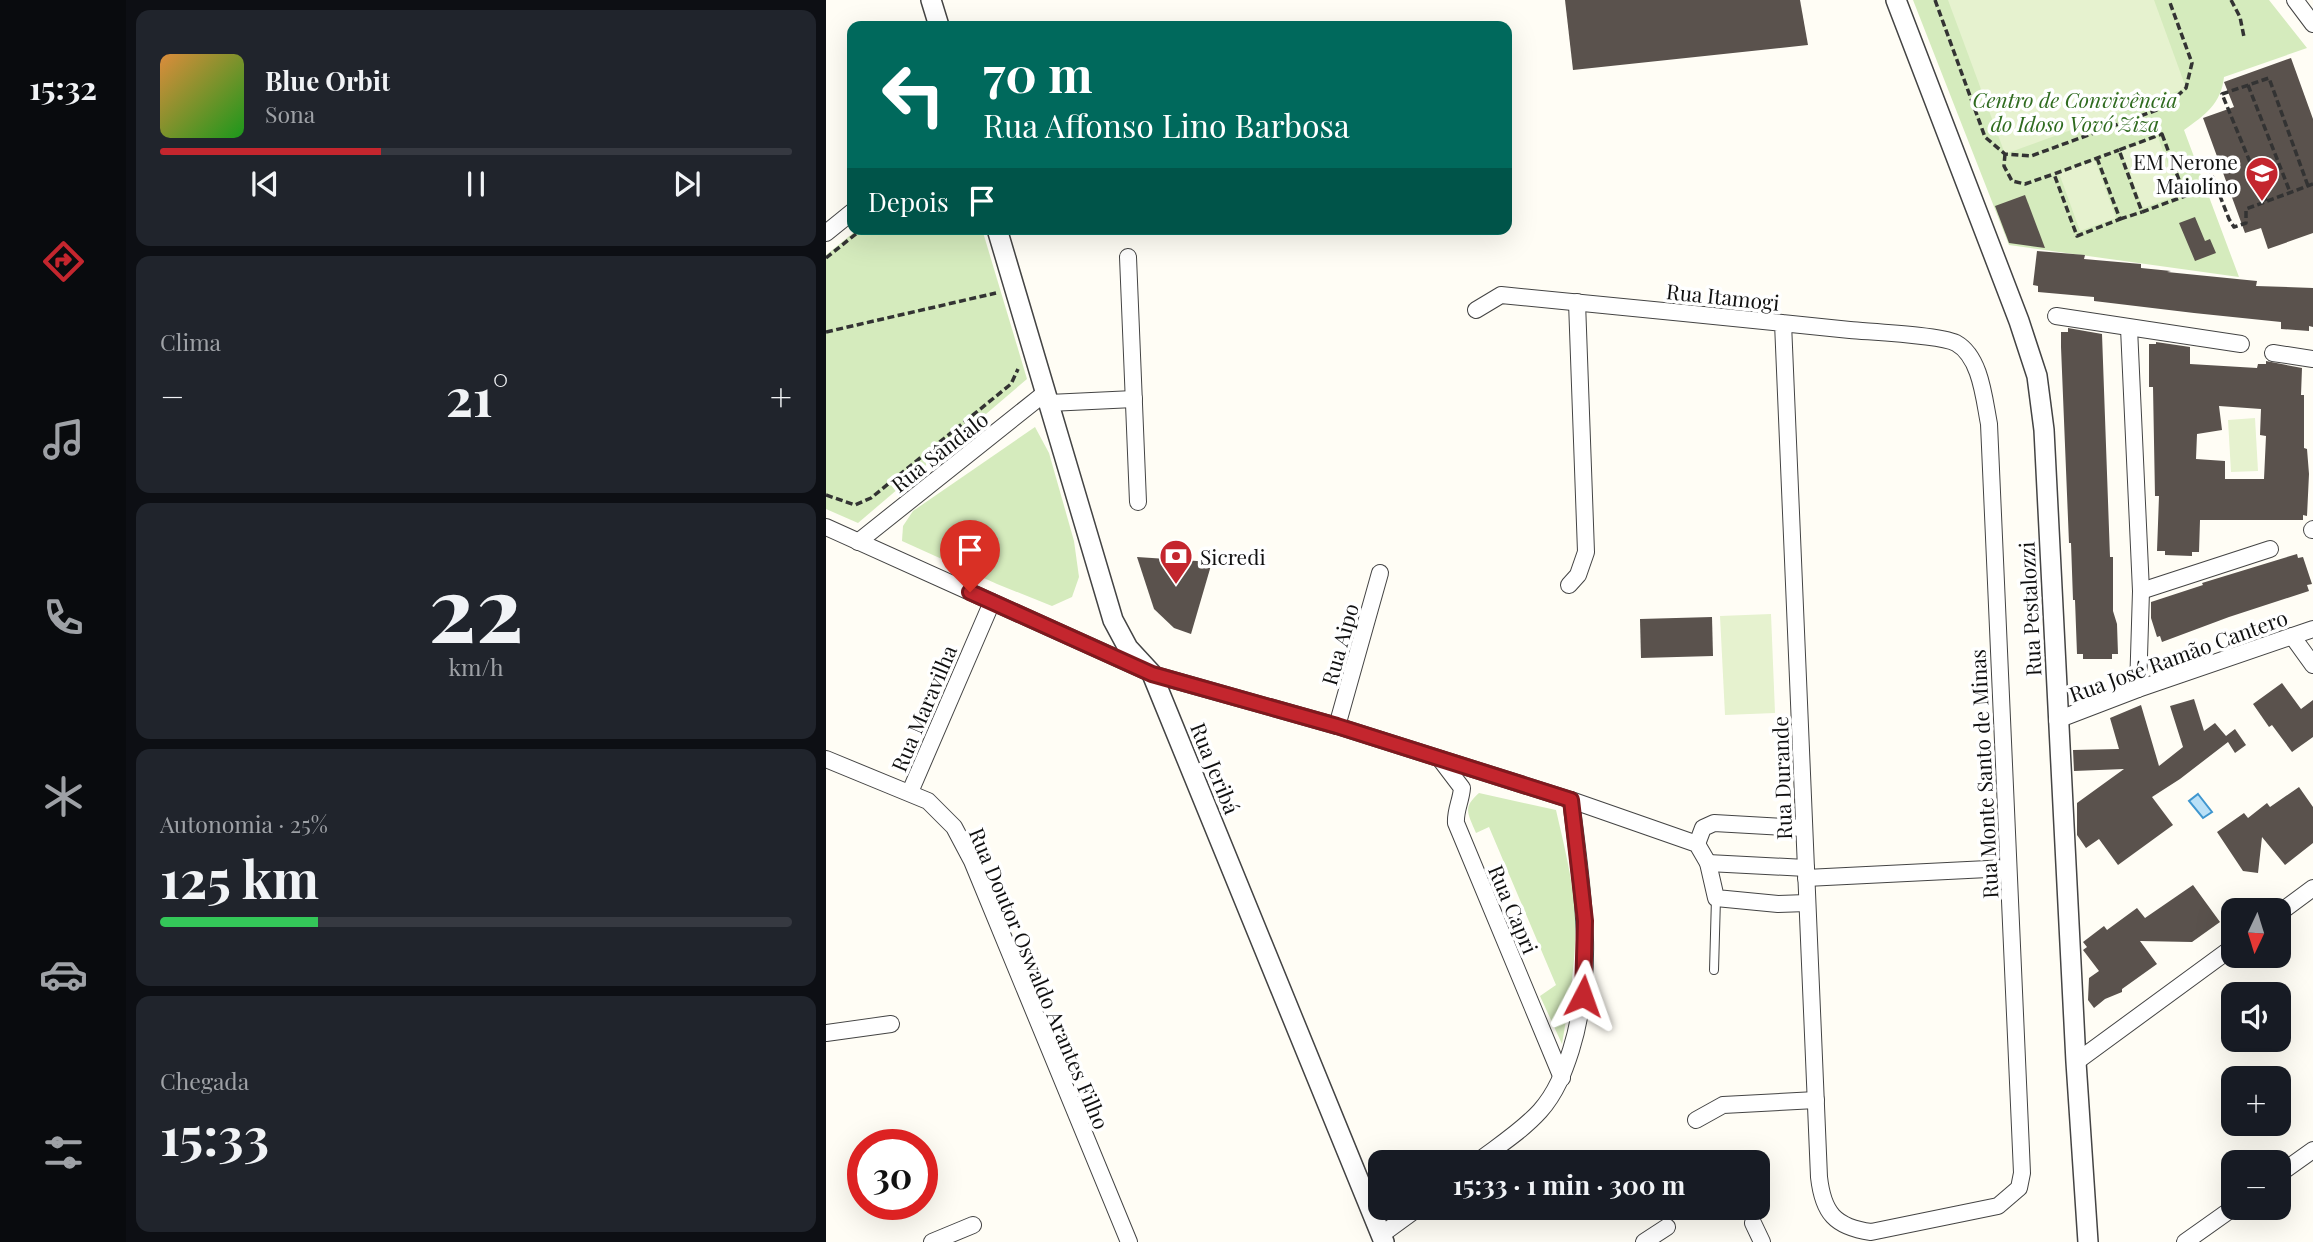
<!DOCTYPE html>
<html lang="pt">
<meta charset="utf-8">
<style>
:root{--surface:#171b24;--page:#20242c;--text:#f1f3f6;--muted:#9ea1a6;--line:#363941;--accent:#c4262e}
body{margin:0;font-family:"Playfair Display",serif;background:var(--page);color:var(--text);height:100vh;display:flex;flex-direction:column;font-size:26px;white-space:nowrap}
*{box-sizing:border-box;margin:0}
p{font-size:23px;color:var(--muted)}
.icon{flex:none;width:38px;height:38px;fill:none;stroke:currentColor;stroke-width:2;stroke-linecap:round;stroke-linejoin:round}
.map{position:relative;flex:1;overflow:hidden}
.drawer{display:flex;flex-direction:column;gap:10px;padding:10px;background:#0d0f14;width:700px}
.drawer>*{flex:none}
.hud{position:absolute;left:21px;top:21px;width:665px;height:214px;border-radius:14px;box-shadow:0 7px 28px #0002;background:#00695c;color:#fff;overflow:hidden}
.needle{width:46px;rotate:184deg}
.controls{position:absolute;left:1395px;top:898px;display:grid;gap:14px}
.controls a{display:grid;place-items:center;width:70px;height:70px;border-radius:14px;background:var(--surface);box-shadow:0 7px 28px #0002;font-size:35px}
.speed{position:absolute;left:21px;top:1129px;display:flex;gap:14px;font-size:35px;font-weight:700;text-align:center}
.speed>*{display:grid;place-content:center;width:91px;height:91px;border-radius:50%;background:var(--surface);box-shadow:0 7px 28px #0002;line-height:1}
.speed .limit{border:10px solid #d22;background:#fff;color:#111}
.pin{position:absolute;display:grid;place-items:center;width:60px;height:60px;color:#fff;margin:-72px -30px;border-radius:50% 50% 50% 0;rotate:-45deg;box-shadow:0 0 7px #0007}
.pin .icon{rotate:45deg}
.me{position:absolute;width:77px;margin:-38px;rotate:4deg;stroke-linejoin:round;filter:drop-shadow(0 0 5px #0008)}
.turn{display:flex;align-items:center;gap:24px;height:147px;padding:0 21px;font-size:32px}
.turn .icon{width:91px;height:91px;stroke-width:2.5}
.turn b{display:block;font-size:49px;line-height:60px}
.then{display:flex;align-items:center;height:66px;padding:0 21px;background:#0003;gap:14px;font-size:26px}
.big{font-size:52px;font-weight:700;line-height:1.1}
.drawer .tile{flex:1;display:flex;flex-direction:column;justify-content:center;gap:10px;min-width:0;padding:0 24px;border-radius:14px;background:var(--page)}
.drawer .dial{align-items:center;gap:0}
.dial b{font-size:91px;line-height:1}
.song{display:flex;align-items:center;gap:21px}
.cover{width:84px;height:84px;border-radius:10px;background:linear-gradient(135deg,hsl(30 70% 55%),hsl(120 70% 35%))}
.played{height:7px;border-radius:4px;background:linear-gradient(90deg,var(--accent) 35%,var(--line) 35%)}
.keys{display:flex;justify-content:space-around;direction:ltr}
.heat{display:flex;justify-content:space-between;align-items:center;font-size:38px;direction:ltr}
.charge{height:10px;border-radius:5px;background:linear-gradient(90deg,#34c759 25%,var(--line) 0)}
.trip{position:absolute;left:542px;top:1150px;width:402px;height:70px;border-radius:14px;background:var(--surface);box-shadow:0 7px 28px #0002;font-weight:700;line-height:70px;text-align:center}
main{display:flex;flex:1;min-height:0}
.menu{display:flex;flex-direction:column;width:126px;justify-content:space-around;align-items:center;background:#090b0e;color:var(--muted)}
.menu .icon{width:49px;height:49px}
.menu .active{color:var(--accent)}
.menu b{font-size:32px;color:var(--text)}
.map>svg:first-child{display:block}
.green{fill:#d5ebbd}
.pitch{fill:#e6f2cf}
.water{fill:#b9e0f7;stroke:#3f96cf;stroke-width:2}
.building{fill:#5a524d;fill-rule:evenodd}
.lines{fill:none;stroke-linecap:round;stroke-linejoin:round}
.service-casing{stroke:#444;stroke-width:10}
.minor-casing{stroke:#444;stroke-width:18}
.tertiary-casing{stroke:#444;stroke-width:22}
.path{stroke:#333;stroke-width:3.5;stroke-dasharray:7 3.5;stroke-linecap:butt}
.service{stroke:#fff;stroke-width:8}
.minor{stroke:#fff;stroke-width:16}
.tertiary{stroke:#fff;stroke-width:19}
.route-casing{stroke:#7f191e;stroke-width:18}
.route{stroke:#c4262e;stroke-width:12}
.labels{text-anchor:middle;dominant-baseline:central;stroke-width:7;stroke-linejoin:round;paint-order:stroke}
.park-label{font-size:21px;font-style:italic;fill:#2f6b1f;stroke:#fff}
.poi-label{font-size:21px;fill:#111;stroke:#fff;text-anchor:end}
.street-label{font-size:21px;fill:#111;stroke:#fff}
</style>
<main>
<nav class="menu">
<b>15:32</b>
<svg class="icon active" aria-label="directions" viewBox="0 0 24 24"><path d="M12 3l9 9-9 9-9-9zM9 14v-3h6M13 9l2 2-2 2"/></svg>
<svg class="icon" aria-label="music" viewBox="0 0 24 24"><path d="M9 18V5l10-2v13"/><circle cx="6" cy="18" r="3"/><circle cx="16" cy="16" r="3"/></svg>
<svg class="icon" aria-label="phone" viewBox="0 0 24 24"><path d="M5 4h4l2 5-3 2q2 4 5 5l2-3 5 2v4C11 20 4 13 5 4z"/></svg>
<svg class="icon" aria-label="climate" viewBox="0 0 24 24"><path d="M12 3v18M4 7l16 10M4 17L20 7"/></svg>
<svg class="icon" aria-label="car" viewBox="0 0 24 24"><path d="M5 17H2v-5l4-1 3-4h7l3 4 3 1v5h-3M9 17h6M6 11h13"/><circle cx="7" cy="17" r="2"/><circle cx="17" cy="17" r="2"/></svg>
<svg class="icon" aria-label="filters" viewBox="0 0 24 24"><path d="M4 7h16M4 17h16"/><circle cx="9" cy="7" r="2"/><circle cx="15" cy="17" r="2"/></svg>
</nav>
<section class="drawer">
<div class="tile">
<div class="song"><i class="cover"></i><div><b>Blue Orbit</b><p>Sona</p></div></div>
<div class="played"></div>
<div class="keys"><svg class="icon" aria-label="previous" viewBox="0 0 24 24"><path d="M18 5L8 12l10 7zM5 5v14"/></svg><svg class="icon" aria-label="pause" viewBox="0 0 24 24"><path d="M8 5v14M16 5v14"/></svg><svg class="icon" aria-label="next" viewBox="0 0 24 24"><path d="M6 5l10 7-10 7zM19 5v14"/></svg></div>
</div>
<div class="tile"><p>Clima</p>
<div class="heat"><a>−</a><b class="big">21°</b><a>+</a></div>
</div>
<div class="tile dial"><b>22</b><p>km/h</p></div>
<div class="tile"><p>Autonomia · 25%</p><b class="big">125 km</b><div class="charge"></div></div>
<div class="tile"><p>Chegada</p><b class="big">15:33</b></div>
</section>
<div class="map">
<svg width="1487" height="1242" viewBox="0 0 1487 1242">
<rect width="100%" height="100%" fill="#fffdf5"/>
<g class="green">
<path d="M 1087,0 L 1443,0 L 1481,48 L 1398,77 C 1395,104 1379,115 1358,130 L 1413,277 L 1183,245 Z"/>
<path d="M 32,229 L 156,229 L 201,379 L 32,523 L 0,509 L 0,255 Z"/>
<path d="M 209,427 L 223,453 L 248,541 L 253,577 L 246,597 L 226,606 L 171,584 L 76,541 L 77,526 L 87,511 Z"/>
<path d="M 653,793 L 730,810 C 738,845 747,880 749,916 C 751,959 743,1002 736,1044 L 714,996 L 730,985 L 663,827 L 650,833 C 642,813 636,808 653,793 Z"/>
</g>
<g class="pitch">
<path d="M 1122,0 L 1328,0 L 1360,88 L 1179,154 Z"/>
<path d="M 1332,137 L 1353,195 L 1317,208 L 1295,150 Z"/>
<path d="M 1269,160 L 1290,218 L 1254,231 L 1233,173 Z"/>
<path d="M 1429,418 L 1432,471 L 1405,472 L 1402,420 Z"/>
<path d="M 945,614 L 949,713 L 899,715 L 894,616 Z"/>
</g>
<path class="water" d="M 1372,794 L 1386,812 L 1377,818 L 1363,801 Z"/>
<g class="building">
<path d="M 739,0 L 974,0 L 982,45 L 747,70 Z"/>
<path d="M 1465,58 L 1487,119 L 1487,233 L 1442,249 L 1435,228 L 1419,233 L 1377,118 L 1408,107 L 1398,82 Z"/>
<path d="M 1199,195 L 1219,248 L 1183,243 L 1169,206 Z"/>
<path d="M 1369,217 L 1379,241 L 1384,239 L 1390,253 L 1369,261 L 1353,223 Z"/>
<path d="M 1211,251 L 1259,255 L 1258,259 L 1315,264 L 1315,268 L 1345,271 L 1341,272 L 1431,281 L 1430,286 L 1487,288 L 1487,327 L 1483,326 L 1483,331 L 1455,329 L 1455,322 L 1368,313 L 1268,301 L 1268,297 L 1212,292 L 1212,286 L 1207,285 Z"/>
<path d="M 1242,328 L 1276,334 L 1284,557 L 1287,557 L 1287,611 L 1291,624 L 1292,654 L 1286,654 L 1286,659 L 1257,659 L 1257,654 L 1251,654 L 1249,600 L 1247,600 L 1245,543 L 1243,543 L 1235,347 L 1235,332 L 1242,332 Z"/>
<path d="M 1330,342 L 1364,347 L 1364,364 L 1431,368 L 1432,364 L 1440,364 L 1440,361 L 1476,368 L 1475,395 L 1478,395 L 1478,448 L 1481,449 L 1483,474 L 1481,516 L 1477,515 L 1477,520 L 1374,520 L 1373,552 L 1366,552 L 1366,556 L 1339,555 L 1339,551 L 1331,551 L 1333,496 L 1329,496 L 1327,387 L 1323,387 L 1323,344 L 1330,344 ZM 1393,406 L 1435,409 L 1434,435 L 1440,436 L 1438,479 L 1399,479 L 1399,461 L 1370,459 L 1371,434 L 1396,430 Z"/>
<path d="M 1471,554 L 1472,558 L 1477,557 L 1486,584 L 1481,585 L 1483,591 L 1403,617 L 1336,642 L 1334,636 L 1331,637 L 1325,618 L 1325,602 L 1377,585 L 1376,583 Z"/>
<path d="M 311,557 L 386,562 L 365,634 L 348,628 L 328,609 Z"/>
<path d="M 886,617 L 887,656 L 815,658 L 814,619 Z"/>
<path d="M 1456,683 L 1475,709 L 1487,700 L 1487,737 L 1466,752 L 1446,725 L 1443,727 L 1427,704 Z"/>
<path d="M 1368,699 L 1378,731 L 1389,723 L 1400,736 L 1409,729 L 1420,745 L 1409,753 L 1402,742 L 1354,779 L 1326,797 L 1347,825 L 1292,865 L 1273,839 L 1260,848 L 1251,835 L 1251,803 L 1298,769 L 1248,771 L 1247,750 L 1293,749 L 1284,718 L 1315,705 L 1333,766 L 1357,747 L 1344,706 Z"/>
<path d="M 1473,787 L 1487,807 L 1487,843 L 1459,865 L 1436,837 L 1432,873 L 1417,871 L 1391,832 L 1418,813 L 1422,818 L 1441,803 L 1444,807 Z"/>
<path d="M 1367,885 L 1394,922 L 1366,942 L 1314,941 L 1331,964 L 1296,989 L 1296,992 L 1279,999 L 1268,1008 L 1262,1000 L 1263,978 L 1273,971 L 1257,950 L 1261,947 L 1257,942 L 1278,926 L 1281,930 L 1311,908 L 1319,918 Z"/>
</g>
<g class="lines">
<defs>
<path id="service" d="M 888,970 L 890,898"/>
<g id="minor">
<path d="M 1469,0 L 1487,24"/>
<path d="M 0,233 L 26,212"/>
<path d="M 302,257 L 312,502"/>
<path d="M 650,310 L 675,295 C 791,306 908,318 1024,330 C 1046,332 1114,335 1130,343 C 1155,357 1158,399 1163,424 L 1196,1173 L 1193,1188 L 1172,1206 L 1045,1232 C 1009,1227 997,1213 993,1177 L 957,323"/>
<path d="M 1230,316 L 1415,344"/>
<path d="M 1303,328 L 1315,591 L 1312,689"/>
<path d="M 1447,353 L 1487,359"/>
<path d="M 223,403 L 308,399"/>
<path d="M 0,527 L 326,674 L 511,726 L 745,800 L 871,844 L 882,863 L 890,898 L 952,904 L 981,903"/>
<path d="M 1486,530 L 1487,529"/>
<path d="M 32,542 L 219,393"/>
<path d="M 743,585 L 752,575 L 760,552 L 751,302"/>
<path d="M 1315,591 L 1444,549"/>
<path d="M 1466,636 L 1487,665"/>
<path d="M 1231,720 L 1312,689 L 1487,629"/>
<path d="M 511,726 L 554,573"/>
<path d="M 0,759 L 102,801 L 128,827 L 146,861 L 303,1242"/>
<path d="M 614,759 L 636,788 C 635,801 629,811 630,823 L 736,1078"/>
<path d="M 84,792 L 166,602"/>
<path d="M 871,844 L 877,828 L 888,823 L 978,828"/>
<path d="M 882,863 L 980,868"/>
<path d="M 980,878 L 1182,868"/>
<path d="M 1452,914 L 1487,888"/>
<path d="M 0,1033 L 65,1024"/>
<path d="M 1250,1062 L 1407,947"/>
<path d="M 870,1120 L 897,1105 L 990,1100"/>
<path d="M 651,1162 C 672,1146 696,1131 714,1111 C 730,1093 738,1072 745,1050 C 771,967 755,883 745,800"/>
<path d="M 1452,1175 L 1487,1150"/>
<path d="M 927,1223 L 936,1242"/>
<path d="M 555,1235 L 592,1208"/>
<path d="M 106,1242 L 147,1225"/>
<path d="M 818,1242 L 841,1227"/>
<path d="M 1359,1242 L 1407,1208"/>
</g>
<g id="tertiary">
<path d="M 105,0 L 113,26"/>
<path d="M 1070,0 L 1193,321 L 1211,376 L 1218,430 L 1250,1062 L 1262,1242"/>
<path d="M 171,229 L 287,620 L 302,648 L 326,674 L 558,1242"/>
</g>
</defs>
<use href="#service" class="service-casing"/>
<use href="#minor" class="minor-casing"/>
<use href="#tertiary" class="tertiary-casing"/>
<g class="path">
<path d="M 1109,0 L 1159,137 L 1179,154 L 1205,156 L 1339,107 L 1360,88 L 1366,63 L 1343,0"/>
<path d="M 1405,0 L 1414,17 L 1418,37"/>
<path d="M 1422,85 L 1464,192"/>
<path d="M 1336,134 L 1359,196 L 1316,212 L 1293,150 Z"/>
<path d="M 1179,154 L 1178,166 L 1186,181 L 1199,184 L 1228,174"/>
<path d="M 1271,158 L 1294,219 L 1251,236 L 1228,174 L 1293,150"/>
<path d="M 1350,170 L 1375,166 L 1383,168 L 1403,219 L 1408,227 L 1420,223 L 1420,209 L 1487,184"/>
<path d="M 1440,201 L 1396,94 L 1443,78 L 1482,186"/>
<path d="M 1294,219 L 1316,212"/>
<path d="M 0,258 L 36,229"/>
<path d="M 0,332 L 170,293"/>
<path d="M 0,495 L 29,505 L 45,498 L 185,384 L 192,369"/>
</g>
<use href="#service" class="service"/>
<use href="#minor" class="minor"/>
<use href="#tertiary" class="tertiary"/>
</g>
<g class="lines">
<defs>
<path id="route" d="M 144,592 L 326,674 L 511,726 L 745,800 L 759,921 L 757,996"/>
</defs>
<use href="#route" class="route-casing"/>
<use href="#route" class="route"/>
</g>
<defs>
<symbol id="school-pin" viewBox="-11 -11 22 30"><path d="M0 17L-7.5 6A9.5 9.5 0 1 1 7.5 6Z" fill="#c4262e" stroke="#fff"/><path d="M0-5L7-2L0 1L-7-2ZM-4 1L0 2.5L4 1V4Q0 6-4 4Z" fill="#fff"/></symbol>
<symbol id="bank-pin" viewBox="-11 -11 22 30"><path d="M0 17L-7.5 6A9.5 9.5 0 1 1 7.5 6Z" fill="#c4262e" stroke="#fff"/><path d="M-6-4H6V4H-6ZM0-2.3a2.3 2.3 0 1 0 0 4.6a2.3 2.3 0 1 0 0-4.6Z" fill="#fff"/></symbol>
</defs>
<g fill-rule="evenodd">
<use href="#school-pin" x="1417" y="154" width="38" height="52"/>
<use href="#bank-pin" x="331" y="537" width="38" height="52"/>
</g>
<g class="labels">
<g class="park-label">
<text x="1249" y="99">Centro de Convivência<tspan x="1249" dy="24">do Idoso Vovó Ziza</tspan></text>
</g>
<g class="poi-label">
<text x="1412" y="161">EM Nerone<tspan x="1412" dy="24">Maiolino</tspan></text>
<text x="374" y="556" text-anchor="start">Sicredi</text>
</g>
<g class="street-label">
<text transform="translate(897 296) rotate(6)">Rua Itamogi</text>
<text transform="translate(113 451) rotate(-38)">Rua Sândalo</text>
<text transform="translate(1203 609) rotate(-93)">Rua Pestalozzi</text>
<text transform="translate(513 644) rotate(-74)">Rua Aipo</text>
<text transform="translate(1352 655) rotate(-20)">Rua José Ramão Cantero</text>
<text transform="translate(97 708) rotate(-67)">Rua Maravilha</text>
<text transform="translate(390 768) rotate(68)">Rua Jeribá</text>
<text transform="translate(1157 774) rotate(-93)">Rua Monte Santo de Minas</text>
<text transform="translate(955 778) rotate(-92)">Rua Durande</text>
<text transform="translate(688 909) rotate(67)">Rua Capri</text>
<text transform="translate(214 978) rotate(67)">Rua Doutor Oswaldo Arantes Filho</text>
</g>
</g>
</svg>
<div class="controls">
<a><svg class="needle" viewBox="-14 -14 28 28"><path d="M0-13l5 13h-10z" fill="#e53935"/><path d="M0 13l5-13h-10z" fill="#9ea1a6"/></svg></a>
<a><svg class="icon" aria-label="sound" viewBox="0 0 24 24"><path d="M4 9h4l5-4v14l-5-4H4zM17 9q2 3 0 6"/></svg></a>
<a>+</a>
<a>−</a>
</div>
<div class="speed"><div class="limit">30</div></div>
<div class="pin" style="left:144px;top:592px;background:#d93025"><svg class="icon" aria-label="arrive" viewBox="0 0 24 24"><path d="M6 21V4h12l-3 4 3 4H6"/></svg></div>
<svg class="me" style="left:757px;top:996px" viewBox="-20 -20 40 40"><path d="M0-17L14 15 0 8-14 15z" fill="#c4262e" stroke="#fff" stroke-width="4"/></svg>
<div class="trip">15:33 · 1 min · 300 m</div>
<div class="hud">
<div class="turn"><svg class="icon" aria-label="left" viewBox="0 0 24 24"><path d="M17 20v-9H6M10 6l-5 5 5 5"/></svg><div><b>70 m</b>Rua Affonso Lino Barbosa</div></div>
<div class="then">Depois<svg class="icon" aria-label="arrive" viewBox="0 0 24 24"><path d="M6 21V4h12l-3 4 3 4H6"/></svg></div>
</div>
</div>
</main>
